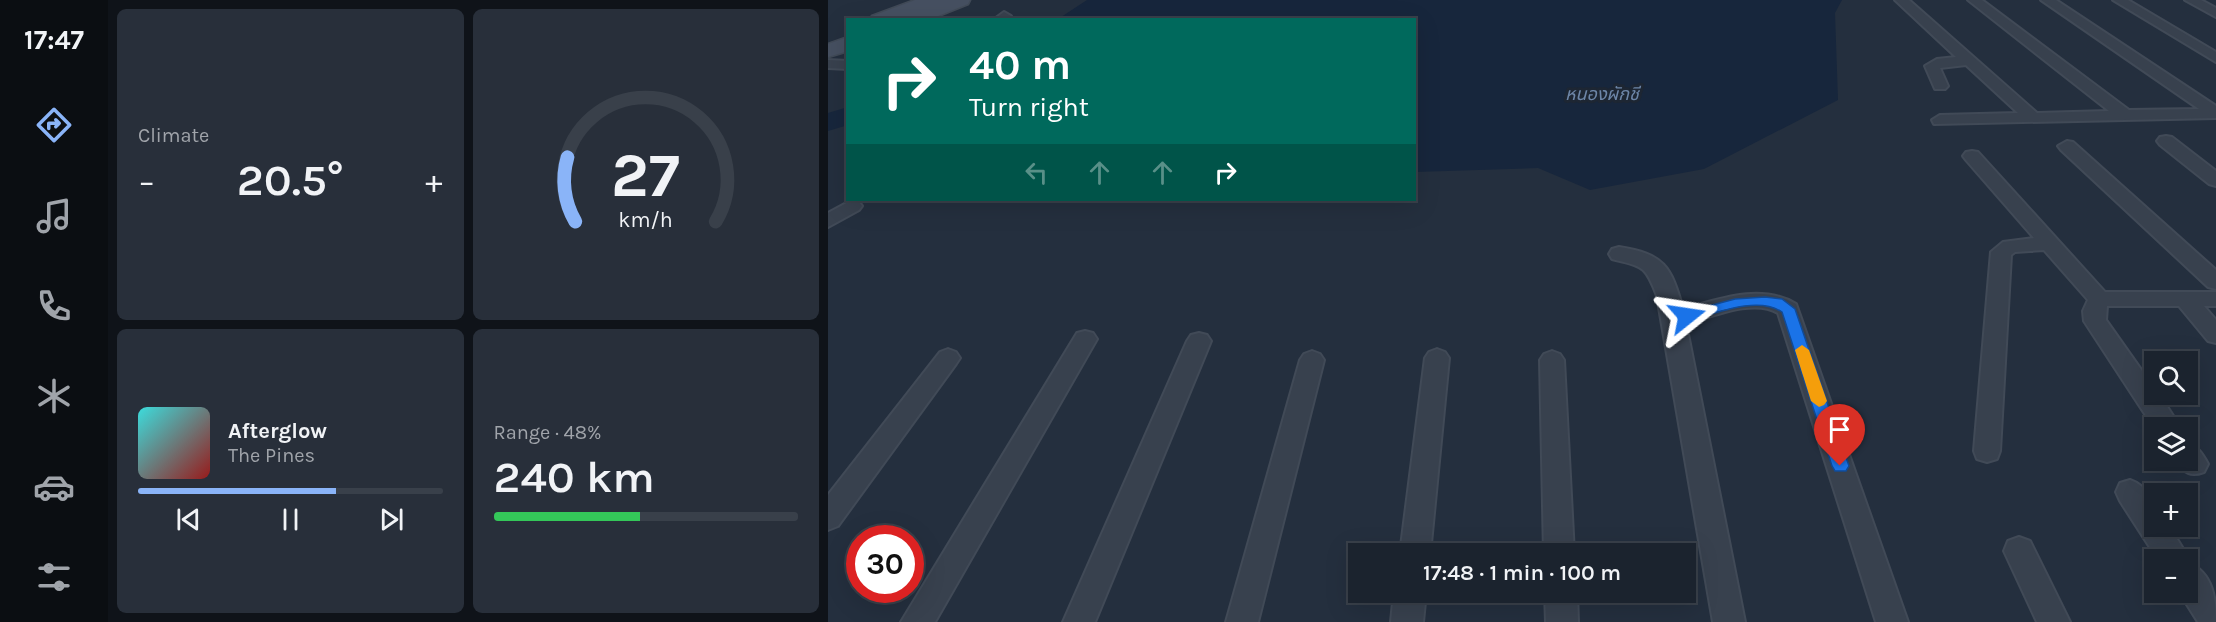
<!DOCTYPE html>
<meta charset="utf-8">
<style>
:root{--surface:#1b232e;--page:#282f3a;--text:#f1f3f6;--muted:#a0a4aa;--line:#39404a;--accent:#8ab4f8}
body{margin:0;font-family:Karla,"Noto Sans Thai",sans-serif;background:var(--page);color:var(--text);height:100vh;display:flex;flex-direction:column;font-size:22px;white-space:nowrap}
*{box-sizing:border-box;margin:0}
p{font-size:20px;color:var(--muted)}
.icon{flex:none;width:33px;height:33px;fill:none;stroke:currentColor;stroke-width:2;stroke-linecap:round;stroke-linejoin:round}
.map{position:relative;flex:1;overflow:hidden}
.sheet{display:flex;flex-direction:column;gap:9px;padding:9px;background:#0f1319;width:720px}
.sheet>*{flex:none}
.hud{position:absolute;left:18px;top:18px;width:570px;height:183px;border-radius:0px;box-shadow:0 6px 24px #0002,0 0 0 2px var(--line);background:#00695c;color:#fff;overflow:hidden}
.tools{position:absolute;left:1316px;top:351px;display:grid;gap:12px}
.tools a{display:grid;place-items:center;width:54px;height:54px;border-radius:0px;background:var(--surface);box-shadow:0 6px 24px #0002,0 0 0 2px var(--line);font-size:30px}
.speed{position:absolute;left:18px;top:525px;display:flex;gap:12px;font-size:30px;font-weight:700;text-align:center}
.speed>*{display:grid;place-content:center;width:78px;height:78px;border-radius:50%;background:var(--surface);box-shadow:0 6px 24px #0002,0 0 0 2px var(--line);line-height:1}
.speed .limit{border:9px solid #d22;background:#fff;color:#111}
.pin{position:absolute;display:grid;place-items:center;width:51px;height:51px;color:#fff;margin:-62px -26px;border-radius:50% 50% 50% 0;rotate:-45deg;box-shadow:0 0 6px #0007}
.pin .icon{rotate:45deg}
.me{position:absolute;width:66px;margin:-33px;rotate:75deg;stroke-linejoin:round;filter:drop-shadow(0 0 4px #0008)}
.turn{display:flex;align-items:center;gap:21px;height:126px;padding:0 24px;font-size:27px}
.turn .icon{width:78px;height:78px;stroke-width:2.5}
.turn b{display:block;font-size:42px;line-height:51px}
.lanes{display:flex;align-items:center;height:57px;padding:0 24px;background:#0003;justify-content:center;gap:30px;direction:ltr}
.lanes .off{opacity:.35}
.big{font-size:45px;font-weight:600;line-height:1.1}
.sheet .card{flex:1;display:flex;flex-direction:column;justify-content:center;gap:9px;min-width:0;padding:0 21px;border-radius:9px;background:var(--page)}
.sheet .dial{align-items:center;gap:0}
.dial svg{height:156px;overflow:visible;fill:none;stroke:var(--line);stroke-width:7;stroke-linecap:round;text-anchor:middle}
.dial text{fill:var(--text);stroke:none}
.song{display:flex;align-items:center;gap:18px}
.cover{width:72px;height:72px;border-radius:9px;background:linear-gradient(135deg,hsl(180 70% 55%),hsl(0 70% 35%))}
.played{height:6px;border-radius:3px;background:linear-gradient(90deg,var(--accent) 65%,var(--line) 65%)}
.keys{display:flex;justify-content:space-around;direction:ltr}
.heat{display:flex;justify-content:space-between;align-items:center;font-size:33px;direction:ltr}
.charge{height:9px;border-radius:4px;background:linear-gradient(90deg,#34c759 48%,var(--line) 0)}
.sheet .tiles{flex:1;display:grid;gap:9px;grid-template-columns:repeat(2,1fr)}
.trip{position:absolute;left:520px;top:543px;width:348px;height:60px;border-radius:0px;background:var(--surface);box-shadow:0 6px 24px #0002,0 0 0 2px var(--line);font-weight:600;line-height:60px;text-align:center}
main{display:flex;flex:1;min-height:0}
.tab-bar{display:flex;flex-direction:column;width:108px;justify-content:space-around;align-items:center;background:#0b0e12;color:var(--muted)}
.tab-bar .icon{width:42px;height:42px}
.tab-bar .on{color:var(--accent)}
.tab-bar b{font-size:27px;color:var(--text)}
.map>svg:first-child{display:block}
.water{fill:#17263c}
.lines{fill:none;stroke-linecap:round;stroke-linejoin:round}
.river{fill:#17263c;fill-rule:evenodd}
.minor-casing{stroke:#414a57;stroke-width:4}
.secondary-casing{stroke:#414a57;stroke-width:3}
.minor{fill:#38414e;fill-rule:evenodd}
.secondary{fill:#465061;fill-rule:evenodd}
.route{fill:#1a73e8;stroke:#114b97;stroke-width:1.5}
.slow{fill:#f59e0b}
.labels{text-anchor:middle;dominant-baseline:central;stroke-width:6;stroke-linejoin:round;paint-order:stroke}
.far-water-label{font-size:18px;font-style:italic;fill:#6d86a8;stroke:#1d2633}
</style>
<main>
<nav class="tab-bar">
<b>17:47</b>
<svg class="icon on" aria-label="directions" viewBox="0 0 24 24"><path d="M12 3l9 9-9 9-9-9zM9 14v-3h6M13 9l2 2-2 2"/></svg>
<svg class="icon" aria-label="music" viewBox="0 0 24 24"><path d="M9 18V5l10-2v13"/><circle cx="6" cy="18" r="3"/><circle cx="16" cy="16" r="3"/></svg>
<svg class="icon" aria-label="phone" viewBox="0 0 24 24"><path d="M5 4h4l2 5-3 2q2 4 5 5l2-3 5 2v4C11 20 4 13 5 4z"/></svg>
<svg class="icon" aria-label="climate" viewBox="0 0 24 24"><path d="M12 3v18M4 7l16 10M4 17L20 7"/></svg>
<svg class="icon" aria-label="car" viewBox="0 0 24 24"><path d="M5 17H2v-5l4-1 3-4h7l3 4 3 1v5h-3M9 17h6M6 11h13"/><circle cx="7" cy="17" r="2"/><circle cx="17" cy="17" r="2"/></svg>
<svg class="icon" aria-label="filters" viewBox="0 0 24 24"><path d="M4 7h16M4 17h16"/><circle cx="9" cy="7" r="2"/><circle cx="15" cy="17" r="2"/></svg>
</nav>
<section class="sheet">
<div class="tiles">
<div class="card"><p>Climate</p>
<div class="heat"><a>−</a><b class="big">20.5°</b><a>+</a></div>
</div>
<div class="card dial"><svg viewBox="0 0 100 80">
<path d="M14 69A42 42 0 1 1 86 69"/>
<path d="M14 69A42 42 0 0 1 10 36" stroke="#8ab4f8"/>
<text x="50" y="56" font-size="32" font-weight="700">27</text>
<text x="50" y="72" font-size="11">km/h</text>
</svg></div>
<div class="card">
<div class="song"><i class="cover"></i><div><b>Afterglow</b><p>The Pines</p></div></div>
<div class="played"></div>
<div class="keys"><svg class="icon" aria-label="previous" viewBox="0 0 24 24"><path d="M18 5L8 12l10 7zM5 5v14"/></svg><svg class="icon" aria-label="pause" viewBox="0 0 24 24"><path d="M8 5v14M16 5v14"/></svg><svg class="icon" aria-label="next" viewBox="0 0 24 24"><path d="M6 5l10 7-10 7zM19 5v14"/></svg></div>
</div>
<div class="card"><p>Range · 48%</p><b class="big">240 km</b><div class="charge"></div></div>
</div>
</section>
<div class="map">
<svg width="1388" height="622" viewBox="0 0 1388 622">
<rect width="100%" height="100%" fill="#242f3e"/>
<path class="water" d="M 259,0 L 1014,0 L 1007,13 L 1010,100 L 876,169 L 762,190 L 710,168 L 587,172 L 586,20 L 230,19 Z"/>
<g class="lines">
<path class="river" d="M 20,107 L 20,125 L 0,131 L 0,113 Z"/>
<defs>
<g id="minor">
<path d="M 1067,0 L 1081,0 L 1209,113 L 1281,111 L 1140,0 L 1154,0 L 1301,110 L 1371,109 L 1213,0 L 1228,0 L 1388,106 L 1388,118 L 1106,124 L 1104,120 L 1112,115 L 1190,113 L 1138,65 L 1112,68 L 1120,86 L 1117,89 L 1107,89 L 1097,66 L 1109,59 L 1128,57 Z"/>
<path d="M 1285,0 L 1300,0 L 1388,52 L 1388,62 Z"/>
<path d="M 1357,0 L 1373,0 L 1388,8 L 1388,17 Z"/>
<path d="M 176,12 L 183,16 L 180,20 L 165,20 Z"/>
<path d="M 0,60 L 20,61 L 20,69 L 0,68 Z"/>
<path d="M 1338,136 L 1344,137 L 1388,171 L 1388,186 L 1381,184 L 1332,145 L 1329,141 L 1332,137 Z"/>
<path d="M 1239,141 L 1245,142 L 1388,270 L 1388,289 L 1380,287 L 1233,150 L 1230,146 Z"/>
<path d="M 1144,151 L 1150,152 L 1277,292 L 1388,292 L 1388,306 L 1376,306 L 1388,320 L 1388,343 L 1380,341 L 1351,306 L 1279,306 L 1278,320 L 1326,388 L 1326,394 L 1331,394 L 1353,428 L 1326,428 L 1256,321 L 1255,311 L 1260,300 L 1216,250 L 1187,252 L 1183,255 L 1172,451 L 1169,459 L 1159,462 L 1149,459 L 1146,451 L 1163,252 L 1175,242 L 1206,238 L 1138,160 L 1135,156 L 1138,152 Z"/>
<path d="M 24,200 L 31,202 L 34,206 L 31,210 L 0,227 L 0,213 Z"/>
<path d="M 791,247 C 836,254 843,266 855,309 C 891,299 933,283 968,304 L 1080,622 L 1048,622 L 950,313 C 925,298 884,317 858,324 L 917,622 L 885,622 L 829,296 C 817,264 814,267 784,259 L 781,254 L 784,249 Z"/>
<path d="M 257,331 L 265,333 L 269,339 L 107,622 L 73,622 L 249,333 Z"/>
<path d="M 371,333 L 379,335 L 383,341 L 267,622 L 235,622 L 359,341 L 363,335 Z"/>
<path d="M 120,349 L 128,352 L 132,358 L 128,364 L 10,526 L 0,530 L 0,495 L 112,352 Z"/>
<path d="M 609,349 L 617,352 L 621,358 L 602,554 L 572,554 L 597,358 L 601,352 Z"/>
<path d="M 484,351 L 492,354 L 496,360 L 430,622 L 398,622 L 472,360 L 476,354 Z"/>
<path d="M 724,351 L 732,354 L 736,360 L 746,554 L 716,554 L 712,360 L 716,354 Z"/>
<path d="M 1359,443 C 1370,447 1374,453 1380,464 L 1376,472 C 1362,477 1357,473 1349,462 L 1359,460 Z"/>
<path d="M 1302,480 C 1323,487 1326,506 1326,526 L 1341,526 L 1362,560 L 1361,563 C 1385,573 1388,599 1388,622 L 1370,622 L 1351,592 L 1359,592 L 1359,560 L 1330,560 L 1292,501 L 1288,492 L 1292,483 Z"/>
<path d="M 1191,537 L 1202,541 L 1242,622 L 1209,622 L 1176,551 L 1180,541 Z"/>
<path d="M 566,592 L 598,592 L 595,622 L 563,622 Z"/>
<path d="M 717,592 L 749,592 L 750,622 L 718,622 Z"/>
</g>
<g id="secondary">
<path d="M 87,0 L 142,0 L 140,4 L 100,20 L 42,20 L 44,16 Z"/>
<path d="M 20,37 L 20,51 L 0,57 L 0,44 Z"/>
</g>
</defs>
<use href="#minor" class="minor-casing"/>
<use href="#secondary" class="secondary-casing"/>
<use href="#minor" class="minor"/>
<use href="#secondary" class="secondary"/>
</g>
<path class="route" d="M 937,297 L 954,299 L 967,309 L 1021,466 L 1018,471 L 1007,471 L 1004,466 L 954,312 C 929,295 886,314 859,321 L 852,316 L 854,313 L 907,299 Z"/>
<path class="slow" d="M 974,345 L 981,350 L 999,401 L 996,405 L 991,407 L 983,401 L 967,350 Z"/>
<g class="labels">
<g class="far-water-label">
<text x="774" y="94">หนองผักชี</text>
</g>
</g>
</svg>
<div class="tools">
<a><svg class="icon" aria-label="search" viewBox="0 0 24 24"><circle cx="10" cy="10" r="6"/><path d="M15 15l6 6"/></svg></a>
<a><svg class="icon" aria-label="layers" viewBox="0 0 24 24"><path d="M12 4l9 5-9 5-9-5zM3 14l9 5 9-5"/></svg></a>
<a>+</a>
<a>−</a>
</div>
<div class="speed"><div class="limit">30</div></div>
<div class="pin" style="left:1012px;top:466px;background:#d93025"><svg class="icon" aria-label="arrive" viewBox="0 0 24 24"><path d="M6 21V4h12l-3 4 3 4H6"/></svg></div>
<svg class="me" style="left:859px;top:316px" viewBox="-20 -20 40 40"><path d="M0-17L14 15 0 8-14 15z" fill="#1a73e8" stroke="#fff" stroke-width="4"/></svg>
<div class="trip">17:48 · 1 min · 100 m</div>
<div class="hud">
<div class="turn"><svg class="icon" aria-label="right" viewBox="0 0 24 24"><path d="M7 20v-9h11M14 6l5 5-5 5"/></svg><div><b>40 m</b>Turn right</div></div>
<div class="lanes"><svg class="icon off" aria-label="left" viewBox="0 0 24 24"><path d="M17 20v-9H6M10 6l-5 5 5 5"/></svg><svg class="icon off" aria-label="ahead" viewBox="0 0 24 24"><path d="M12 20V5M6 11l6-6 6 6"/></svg><svg class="icon off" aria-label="ahead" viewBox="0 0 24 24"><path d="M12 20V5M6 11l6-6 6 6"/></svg><svg class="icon" aria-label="right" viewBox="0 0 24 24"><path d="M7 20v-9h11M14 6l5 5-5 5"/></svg></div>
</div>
</div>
</main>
